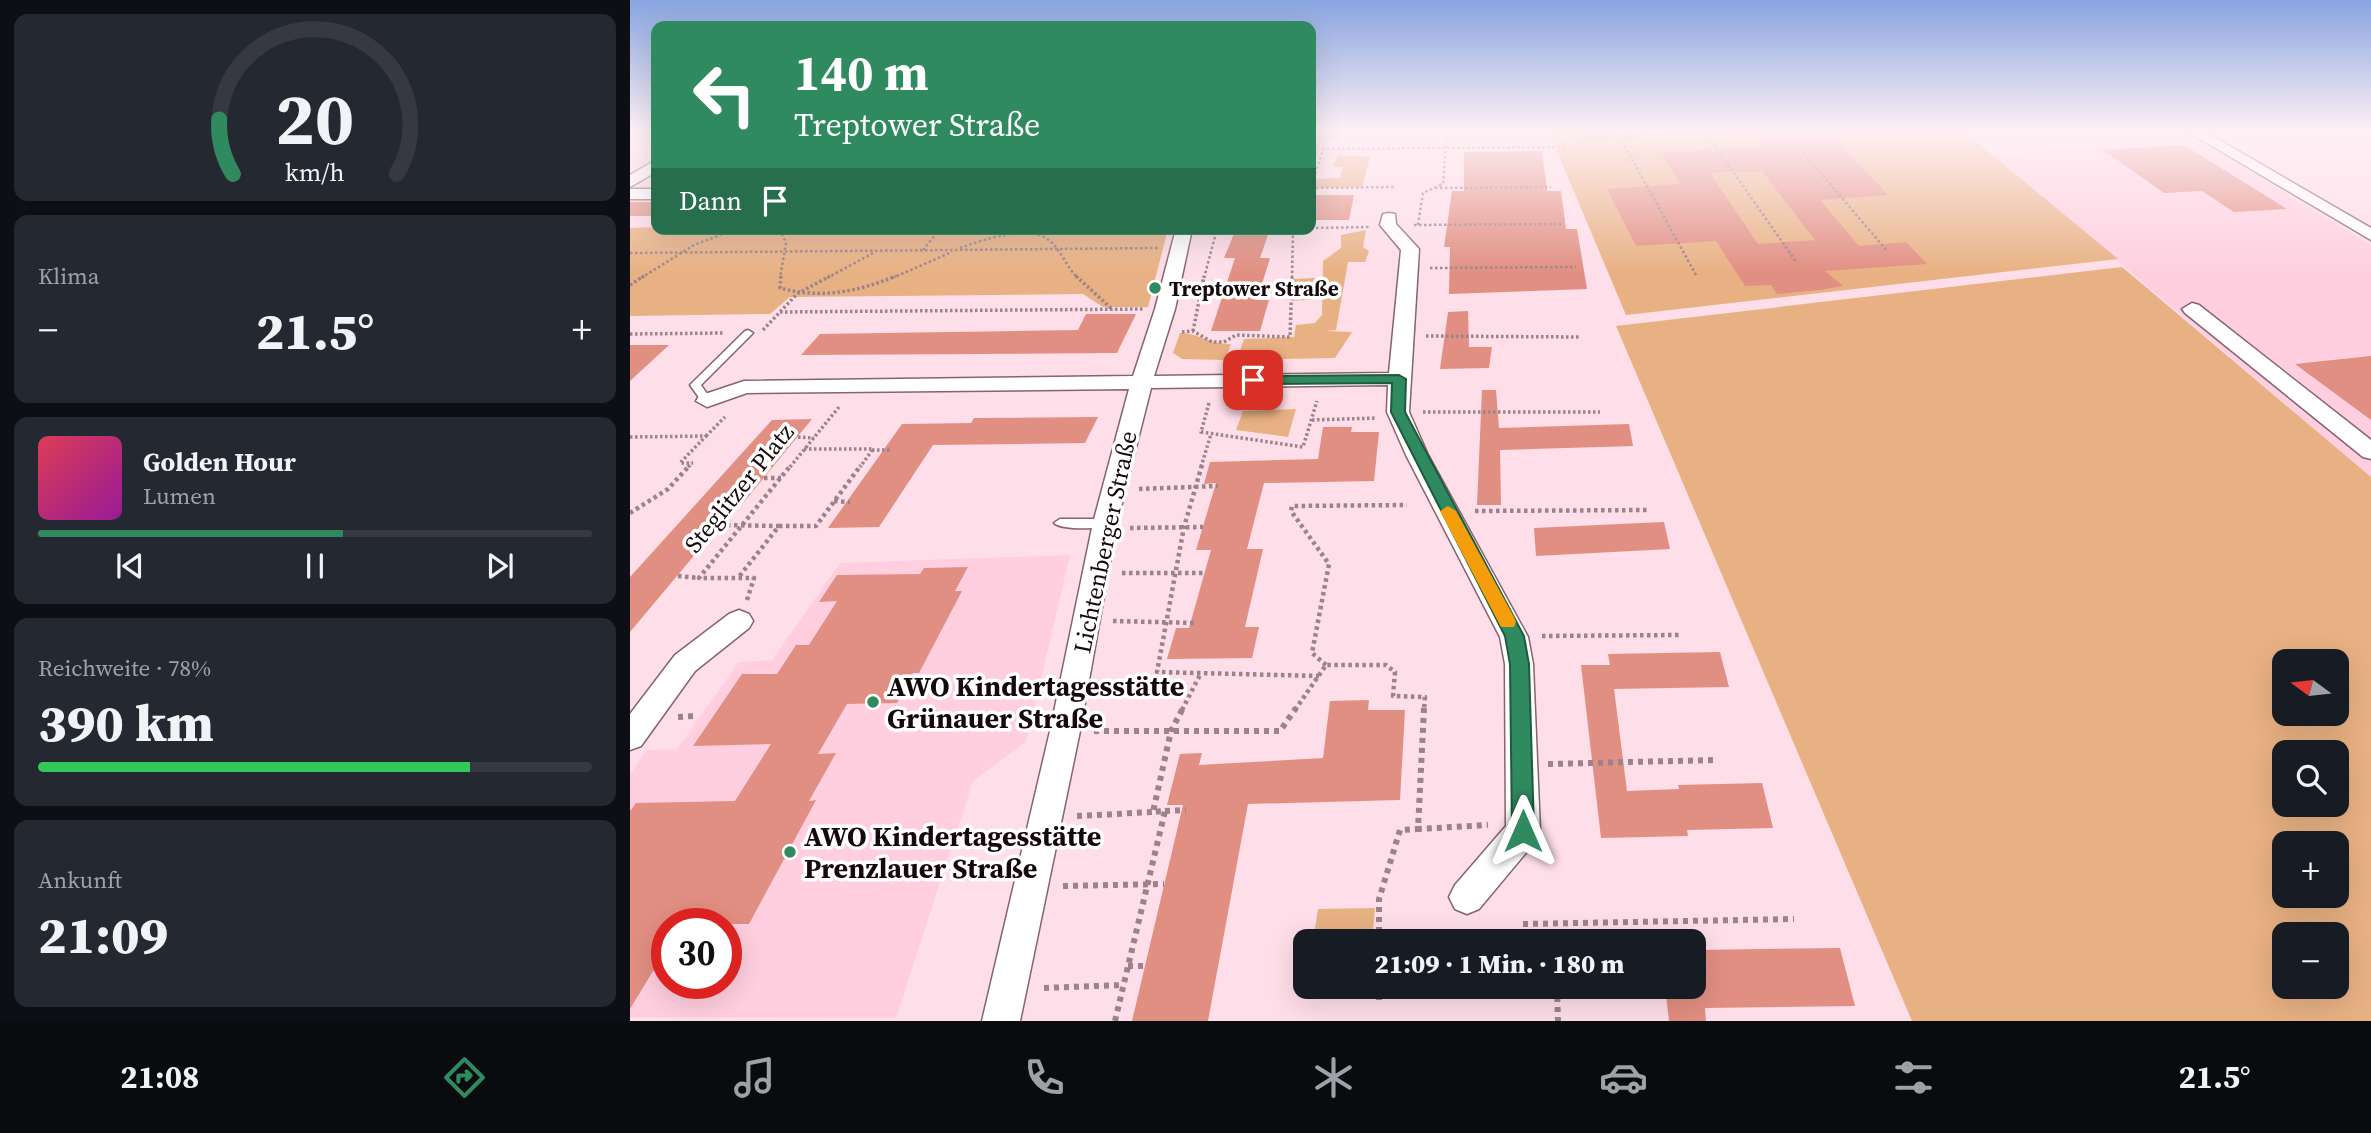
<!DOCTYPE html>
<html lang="de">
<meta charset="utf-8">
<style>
:root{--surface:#171b24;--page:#242831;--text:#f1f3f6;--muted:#9ea1a6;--line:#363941;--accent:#308a60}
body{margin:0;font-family:"Source Serif 4",serif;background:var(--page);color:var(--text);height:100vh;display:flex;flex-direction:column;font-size:26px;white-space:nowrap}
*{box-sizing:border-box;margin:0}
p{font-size:23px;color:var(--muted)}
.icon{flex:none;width:38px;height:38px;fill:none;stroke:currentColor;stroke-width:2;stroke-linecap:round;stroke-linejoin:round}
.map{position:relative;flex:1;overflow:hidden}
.drawer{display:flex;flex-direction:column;gap:14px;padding:14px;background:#0d0f14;width:630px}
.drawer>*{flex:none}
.top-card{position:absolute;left:21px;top:21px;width:665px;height:214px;border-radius:14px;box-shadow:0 7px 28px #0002;background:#308a60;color:#fff;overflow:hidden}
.needle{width:46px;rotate:285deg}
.controls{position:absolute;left:1642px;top:649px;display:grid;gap:14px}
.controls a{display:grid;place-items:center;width:77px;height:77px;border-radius:14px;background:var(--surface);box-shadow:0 7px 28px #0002;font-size:35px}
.speed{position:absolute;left:21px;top:908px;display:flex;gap:14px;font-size:35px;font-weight:700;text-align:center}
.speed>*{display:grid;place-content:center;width:91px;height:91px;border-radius:50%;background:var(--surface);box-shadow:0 7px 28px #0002;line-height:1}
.speed .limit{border:10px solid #d22;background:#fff;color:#111}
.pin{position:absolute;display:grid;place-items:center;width:60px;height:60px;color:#fff;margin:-30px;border-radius:14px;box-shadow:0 4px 10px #0006}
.me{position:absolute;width:77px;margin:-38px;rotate:0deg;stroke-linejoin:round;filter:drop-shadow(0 0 5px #0008)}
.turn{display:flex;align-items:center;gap:24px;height:147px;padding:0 28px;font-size:32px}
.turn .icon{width:91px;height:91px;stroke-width:2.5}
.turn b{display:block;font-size:49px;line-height:60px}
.then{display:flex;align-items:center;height:66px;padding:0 28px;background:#0003;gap:14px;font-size:26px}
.big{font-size:52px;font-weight:800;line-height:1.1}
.drawer .tile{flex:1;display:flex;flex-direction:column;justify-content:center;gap:10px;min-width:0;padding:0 24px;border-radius:14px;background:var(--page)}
.drawer .dial{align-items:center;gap:0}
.dial svg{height:182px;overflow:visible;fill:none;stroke:var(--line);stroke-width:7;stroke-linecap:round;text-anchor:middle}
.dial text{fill:var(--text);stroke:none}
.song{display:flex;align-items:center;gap:21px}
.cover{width:84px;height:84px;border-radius:10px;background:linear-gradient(135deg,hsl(350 70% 55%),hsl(300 70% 35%))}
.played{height:7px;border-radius:4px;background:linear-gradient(90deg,var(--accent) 55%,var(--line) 55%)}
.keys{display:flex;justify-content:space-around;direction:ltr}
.heat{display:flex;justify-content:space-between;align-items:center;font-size:38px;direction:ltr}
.charge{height:10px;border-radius:5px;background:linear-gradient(90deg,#34c759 78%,var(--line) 0)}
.trip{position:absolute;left:663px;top:929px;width:413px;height:70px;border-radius:14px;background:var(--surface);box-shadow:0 7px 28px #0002;font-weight:800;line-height:70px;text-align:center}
.menu{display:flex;height:112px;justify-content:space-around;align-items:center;background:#090b0e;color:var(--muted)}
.menu .icon{width:49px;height:49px}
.menu .on{color:var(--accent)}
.menu b{font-size:32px;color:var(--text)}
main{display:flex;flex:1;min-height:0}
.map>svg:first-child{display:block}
.built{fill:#ffcfdf;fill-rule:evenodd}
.green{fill:#e8b183;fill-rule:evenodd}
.building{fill:#e18f82;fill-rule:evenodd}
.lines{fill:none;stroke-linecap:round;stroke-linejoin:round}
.service-casing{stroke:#85636f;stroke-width:3}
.minor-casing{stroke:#85636f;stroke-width:3}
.path-far3{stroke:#9a838a;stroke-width:2.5;stroke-dasharray:2.5 2.5;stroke-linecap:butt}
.path-far2{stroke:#9a838a;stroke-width:3.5;stroke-dasharray:2.5 2.5;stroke-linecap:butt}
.path-far1{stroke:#9a838a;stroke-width:4.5;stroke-dasharray:3.5 3.5;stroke-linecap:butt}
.path{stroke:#9a838a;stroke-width:6;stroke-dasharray:5 5;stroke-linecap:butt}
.service{fill:#fff;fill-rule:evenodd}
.minor{fill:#fff;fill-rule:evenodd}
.route{fill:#308a60;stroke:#1f5a3e;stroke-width:2}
.slow{fill:#f59e0b}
.poi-dot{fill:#308a60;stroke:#fff;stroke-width:2.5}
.labels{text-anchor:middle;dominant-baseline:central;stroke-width:7;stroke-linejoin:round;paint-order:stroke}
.far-poi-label{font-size:21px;font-weight:bold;fill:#16090e;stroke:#fff;text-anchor:start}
.street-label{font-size:24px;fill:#16090e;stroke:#fff}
.near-poi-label{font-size:28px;font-weight:bold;fill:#16090e;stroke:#fff;text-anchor:start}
</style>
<main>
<section class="drawer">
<div class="tile dial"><svg viewBox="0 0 100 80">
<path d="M14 69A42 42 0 1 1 86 69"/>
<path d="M14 69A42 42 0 0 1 8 45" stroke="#308a60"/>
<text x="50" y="56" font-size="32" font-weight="700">20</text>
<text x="50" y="72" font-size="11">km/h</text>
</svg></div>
<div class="tile"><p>Klima</p>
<div class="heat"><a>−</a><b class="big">21.5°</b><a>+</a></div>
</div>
<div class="tile">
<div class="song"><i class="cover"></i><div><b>Golden Hour</b><p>Lumen</p></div></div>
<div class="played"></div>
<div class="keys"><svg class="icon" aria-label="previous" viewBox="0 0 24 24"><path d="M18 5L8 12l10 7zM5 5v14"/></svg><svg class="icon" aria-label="pause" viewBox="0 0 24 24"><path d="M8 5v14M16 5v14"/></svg><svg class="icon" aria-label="next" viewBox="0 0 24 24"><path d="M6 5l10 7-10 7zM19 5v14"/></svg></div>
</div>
<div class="tile"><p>Reichweite · 78%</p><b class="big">390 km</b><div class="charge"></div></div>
<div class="tile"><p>Ankunft</p><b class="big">21:09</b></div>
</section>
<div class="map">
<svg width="1741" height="1021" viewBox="0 0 1741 1021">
<rect width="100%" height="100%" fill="#fedee8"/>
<g class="built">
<path d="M 1563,138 L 1741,245 L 1741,477 L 1364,155 Z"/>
<path d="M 440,555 L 396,742 L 343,781 L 266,1018 L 0,1017 L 0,774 L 17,750 L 47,749 L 109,662 L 142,660 L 210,563 ZM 37,924 L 96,924 L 96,984 L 37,984 Z"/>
</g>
<g class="green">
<path d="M 681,130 L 713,130 L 710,139 L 692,140 L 681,179 Z"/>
<path d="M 918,130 L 1332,130 L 1488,259 L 996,315 L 926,149 L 948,140 L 947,138 L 925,146 Z"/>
<path d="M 708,155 L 740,157 L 732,187 L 684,188 L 687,179 L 710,178 L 713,167 L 703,167 Z"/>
<path d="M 26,227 L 26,229 L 538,229 L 518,307 L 473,307 L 453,294 L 160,297 L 140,314 L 0,316 L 0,228 Z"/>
<path d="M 736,230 L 733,247 L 739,251 L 735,262 L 718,262 L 706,330 L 695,331 L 722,332 L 705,358 L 607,360 L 614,339 L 664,337 L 666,325 L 685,323 L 692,315 L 693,261 L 711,248 L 711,235 Z"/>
<path d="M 1492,267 L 1741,477 L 1741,1021 L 1282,1021 L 986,326 ZM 1654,662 L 1706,662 L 1706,714 L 1654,714 ZM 1654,752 L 1706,752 L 1706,805 L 1654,805 ZM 1654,844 L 1706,844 L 1706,896 L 1654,896 ZM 1654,934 L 1706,934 L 1706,987 L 1654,987 Z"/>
<path d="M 686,278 L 686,299 L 662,301 L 663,279 Z"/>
<path d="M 550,333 C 569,333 577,344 601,344 L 595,360 L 552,359 L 543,353 Z"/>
<path d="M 666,409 L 658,437 L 606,430 L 613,411 Z"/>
<path d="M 745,908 L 742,941 L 683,941 L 688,909 Z"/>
</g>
<g class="building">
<path d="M 1201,134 L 1258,195 L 1190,200 L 1229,246 L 1276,242 L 1297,264 L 1195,271 L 1213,286 L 1190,290 L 1147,294 L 1141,285 L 1115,286 L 1086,241 L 1006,246 L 977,189 L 1050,184 L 1031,152 L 1133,147 L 1126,138 ZM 1132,171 L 1168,218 L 1185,240 L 1128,244 L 1080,173 Z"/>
<path d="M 1554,145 L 1657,209 L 1604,212 L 1572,191 L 1534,193 L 1473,150 Z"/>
<path d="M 912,151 L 917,191 L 931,191 L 936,229 L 947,229 L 957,289 L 819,294 L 820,247 L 814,247 L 822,191 L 834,191 L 834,152 Z"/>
<path d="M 681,195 L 724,195 L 719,220 L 681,220 Z"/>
<rect x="0" y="202" width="26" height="14"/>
<path d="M 606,229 L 640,229 L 630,258 L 640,258 L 627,300 L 639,300 L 630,331 L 581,331 L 605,258 L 594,258 Z"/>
<path d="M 838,311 L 839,347 L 862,347 L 859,368 L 810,369 L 818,312 Z"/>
<path d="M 456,314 L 506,314 L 487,353 L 171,355 L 190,334 L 448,330 Z"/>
<path d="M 0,345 L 39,345 L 0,381 Z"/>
<path d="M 1741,356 L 1741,420 L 1665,364 Z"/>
<path d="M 852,390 L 866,390 L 869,428 L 999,424 L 1003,446 L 870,450 L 871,505 L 847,505 Z"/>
<path d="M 468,417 L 455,443 L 303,445 L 249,527 L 198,528 L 272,424 L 341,423 L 344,418 Z"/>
<path d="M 182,419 L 114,502 L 109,502 L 0,632 L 0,577 L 142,420 Z"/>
<path d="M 693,427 L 722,427 L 721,432 L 749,432 L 744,481 L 634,483 L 617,549 L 633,549 L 615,627 L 629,627 L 622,658 L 537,659 L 546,628 L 559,628 L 581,550 L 566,550 L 586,483 L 574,484 L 580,462 L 688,459 Z"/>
<path d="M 1034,522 L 1040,549 L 906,556 L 904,528 Z"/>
<path d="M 338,567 L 325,591 L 332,591 L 289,673 L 283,673 L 267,703 L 217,704 L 188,754 L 206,753 L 179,801 L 186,800 L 119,924 L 37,924 L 37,970 L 23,971 L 0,1009 L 0,811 L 6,803 L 105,801 L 141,744 L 63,746 L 112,674 L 147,674 L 166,645 L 179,645 L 207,601 L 189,602 L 207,575 L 290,574 L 294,568 Z"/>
<path d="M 1090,652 L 1099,687 L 984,689 L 997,791 L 1049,789 L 1048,785 L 1132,783 L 1143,828 L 1057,830 L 1058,836 L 971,838 L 951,665 L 980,665 L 978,654 Z"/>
<path d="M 739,700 L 738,710 L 775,710 L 770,800 L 618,804 L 578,1021 L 502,1021 L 553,805 L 537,805 L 550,754 L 572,753 L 569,765 L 693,758 L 700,701 Z"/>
<path d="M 1210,948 L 1225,1006 L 1075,1008 L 1076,1021 L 1039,1021 L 1035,987 L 1064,987 L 1064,950 Z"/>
</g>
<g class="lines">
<defs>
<g id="service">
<path d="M 118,330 L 123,333 L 71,385 L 82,401 L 77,404 L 73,403 L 60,385 L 115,331 Z"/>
<path d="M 430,519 L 475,519 L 481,523 C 473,530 432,530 424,523 Z"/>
</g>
<g id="minor">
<path d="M 1555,130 L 1572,130 L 1741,228 L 1741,240 Z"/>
<path d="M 26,160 L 26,172 L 0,187 L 0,175 Z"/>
<rect x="0" y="189" width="26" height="10"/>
<path d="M 759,213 L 765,214 L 766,224 L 789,249 L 779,412 L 798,455 L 898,637 L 903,664 L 910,831 L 905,842 L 849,909 L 837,914 L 825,909 L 819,897 L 825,885 L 876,826 L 875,664 L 870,637 L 776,455 L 757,412 L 758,385 L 521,388 L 487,523 L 450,731 L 390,1021 L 352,1021 L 420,731 L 463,523 L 499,389 L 117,393 L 77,407 L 66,401 L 69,396 L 114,381 L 503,376 L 525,309 L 546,229 L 562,229 L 545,309 L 524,376 L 759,373 L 771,250 L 750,225 L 753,214 Z"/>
<path d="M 1562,303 L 1569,305 L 1741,440 L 1741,459 L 1733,457 L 1555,313 L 1552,309 Z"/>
<path d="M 109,610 L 119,614 L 123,621 L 119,628 L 65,671 L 11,746 L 0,750 L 0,714 L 45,655 L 99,614 Z"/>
</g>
</defs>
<use href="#service" class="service-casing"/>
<use href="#minor" class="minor-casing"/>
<g class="path-far3">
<path d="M 1154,130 L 1258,252"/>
<path d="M 1075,132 L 1167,263"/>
<path d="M 681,188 L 693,149 L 927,147 L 946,139 L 990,137 L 986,130"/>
<path d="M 681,188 L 764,187"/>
<path d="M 805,188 L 921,187"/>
<path d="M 784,225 L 933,224"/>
<path d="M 788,225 L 793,193 L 813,184 L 817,130"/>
<path d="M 681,228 L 740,227"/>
<path d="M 150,229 L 156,243 L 150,278"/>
<path d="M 330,248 C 353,240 401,222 421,242 C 432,252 437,268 448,278"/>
<path d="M 293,250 L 310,229"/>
<path d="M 0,253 L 528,248"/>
<path d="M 800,268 L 946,267"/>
<path d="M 1066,275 L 990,137 L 1137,130"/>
<path d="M 11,278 L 64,245 L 106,229"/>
<path d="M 197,278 L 245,252"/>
<path d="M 262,278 L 322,252"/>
<path d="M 574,278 L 587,229"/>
<path d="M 662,278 L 663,229"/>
</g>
<g class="path-far2">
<path d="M 151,276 L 150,288 C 191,299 227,292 266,276"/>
<path d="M 446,276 L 483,310"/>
<path d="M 0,285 L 14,276"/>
<path d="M 150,312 L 513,309"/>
<path d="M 133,330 L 167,294 L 200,276"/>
<path d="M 563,331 L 574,276"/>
<path d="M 552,332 L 563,331 L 582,342 L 594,342 L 606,335 L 660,337 L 662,276"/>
<path d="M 0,334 L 94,333"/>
<path d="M 796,336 L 949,337"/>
<path d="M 579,403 L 571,432 L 673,447 L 687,401"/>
<path d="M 793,412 L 970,412"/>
<path d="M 682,420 L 747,418"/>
<path d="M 76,436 L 95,417"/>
<path d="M 0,437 L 76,436 L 50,463 L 63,463"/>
<path d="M 168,437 L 184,438"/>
<path d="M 174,449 L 243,449 L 230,467"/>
<path d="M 242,450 L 261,450"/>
<path d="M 58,467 L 62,463"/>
<path d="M 160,467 L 209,407"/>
<path d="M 571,467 L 581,434"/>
</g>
<g class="path-far1">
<path d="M 572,465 L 554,527 L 527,672 L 689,676"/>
<path d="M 134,478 L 151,478"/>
<path d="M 509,489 L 588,486"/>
<path d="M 204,501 L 220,502"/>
<path d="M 845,511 L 1019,510"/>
<path d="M 0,513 L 38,489 L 60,465"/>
<path d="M 90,525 L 149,526 L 108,578"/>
<path d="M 149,526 L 186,526 L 231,465"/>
<path d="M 500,528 L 573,527"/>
<path d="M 492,573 L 575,573"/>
<path d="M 48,576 L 69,578"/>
<path d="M 117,600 L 124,578 L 69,578 L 161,465"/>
<path d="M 483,621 L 565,623"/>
<path d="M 912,636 L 1051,635"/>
<path d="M 696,665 L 682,653 L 699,564 L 661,511 L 662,506 L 777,505"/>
<path d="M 552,710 L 571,673"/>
<path d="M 665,710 L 696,665 L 756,665 L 765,672 L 763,696 L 795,697 L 794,710"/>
</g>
<g class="path">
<path d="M 794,708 L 788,829 L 858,825"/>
<path d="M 48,717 L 64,716"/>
<path d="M 464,731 L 650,731 L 666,708"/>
<path d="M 918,764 L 1085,760"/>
<path d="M 535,811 L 556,810"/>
<path d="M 447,816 L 523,812"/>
<path d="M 433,886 L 534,884"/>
<path d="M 893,924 L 1164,919"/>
<path d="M 749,942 L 749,899 L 770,830 L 788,829"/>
<path d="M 498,966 L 514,966"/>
<path d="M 749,987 L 749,1000"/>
<path d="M 927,987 L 928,1021"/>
<path d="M 414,988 L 493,985"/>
<path d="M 485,1021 L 535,811 L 523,812 L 541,731 L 553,708"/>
</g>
<use href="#service" class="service"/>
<use href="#minor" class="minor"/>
</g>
<linearGradient id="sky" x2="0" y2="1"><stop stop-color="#88a5e0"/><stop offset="0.48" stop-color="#fff0f5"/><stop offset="1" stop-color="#fff0f5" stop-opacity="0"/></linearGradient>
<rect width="1741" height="273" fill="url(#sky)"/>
<path class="route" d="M 769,375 L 776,379 L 775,412 L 894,636 L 899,664 L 904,831 L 900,838 L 893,841 L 885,838 L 882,831 L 880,664 L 875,636 L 761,412 L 762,383 L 623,384 L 616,380 L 623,376 Z"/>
<path class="slow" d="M 818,506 L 826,511 L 884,617 L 886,622 L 884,627 L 871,627 L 810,511 Z"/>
<g class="poi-dot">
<circle cx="525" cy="288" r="7"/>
<circle cx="243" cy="702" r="7"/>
<circle cx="160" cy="852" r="7"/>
</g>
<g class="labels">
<g class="far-poi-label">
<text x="539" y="288">Treptower Straße</text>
</g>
<g class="street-label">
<text transform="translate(109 488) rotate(-51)">Steglitzer Platz</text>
<text transform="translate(475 542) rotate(-78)">Lichtenberger Straße</text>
</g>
<g class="near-poi-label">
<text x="257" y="686">AWO Kindertagesstätte<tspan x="257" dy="32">Grünauer Straße</tspan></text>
<text x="174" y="836">AWO Kindertagesstätte<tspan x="174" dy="32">Prenzlauer Straße</tspan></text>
</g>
</g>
</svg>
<div class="controls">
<a><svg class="needle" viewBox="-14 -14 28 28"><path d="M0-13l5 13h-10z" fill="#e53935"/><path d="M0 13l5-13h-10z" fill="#9ea1a6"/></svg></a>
<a><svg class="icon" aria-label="search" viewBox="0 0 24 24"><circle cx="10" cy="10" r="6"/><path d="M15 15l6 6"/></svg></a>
<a>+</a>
<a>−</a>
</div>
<div class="speed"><div class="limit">30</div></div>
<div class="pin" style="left:623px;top:380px;background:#d93025"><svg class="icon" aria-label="arrive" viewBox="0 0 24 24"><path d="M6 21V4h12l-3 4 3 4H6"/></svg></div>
<svg class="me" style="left:893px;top:831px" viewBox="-20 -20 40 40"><path d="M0-17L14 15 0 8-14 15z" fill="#308a60" stroke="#fff" stroke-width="4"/></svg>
<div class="trip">21:09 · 1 Min. · 180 m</div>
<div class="top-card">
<div class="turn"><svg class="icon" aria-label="left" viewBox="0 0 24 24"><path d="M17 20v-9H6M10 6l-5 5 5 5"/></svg><div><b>140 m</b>Treptower Straße</div></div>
<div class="then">Dann<svg class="icon" aria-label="arrive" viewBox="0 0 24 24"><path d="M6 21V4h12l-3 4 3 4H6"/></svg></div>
</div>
</div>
</main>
<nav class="menu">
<b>21:08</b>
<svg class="icon on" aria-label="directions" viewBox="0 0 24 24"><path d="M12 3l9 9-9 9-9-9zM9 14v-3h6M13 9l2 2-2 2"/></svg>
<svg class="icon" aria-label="music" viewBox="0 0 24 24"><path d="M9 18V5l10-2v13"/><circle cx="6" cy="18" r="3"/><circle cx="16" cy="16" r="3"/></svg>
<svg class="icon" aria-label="phone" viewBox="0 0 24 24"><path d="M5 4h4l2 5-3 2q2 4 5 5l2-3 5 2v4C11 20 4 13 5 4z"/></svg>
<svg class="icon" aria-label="climate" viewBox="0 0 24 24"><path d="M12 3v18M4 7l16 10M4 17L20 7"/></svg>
<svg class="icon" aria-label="car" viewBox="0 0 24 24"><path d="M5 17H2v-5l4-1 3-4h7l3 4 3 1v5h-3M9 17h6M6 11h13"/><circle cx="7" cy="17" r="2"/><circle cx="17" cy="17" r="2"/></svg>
<svg class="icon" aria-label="filters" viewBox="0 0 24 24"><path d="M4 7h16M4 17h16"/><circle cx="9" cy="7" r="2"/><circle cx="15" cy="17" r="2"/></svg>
<b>21.5°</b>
</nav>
